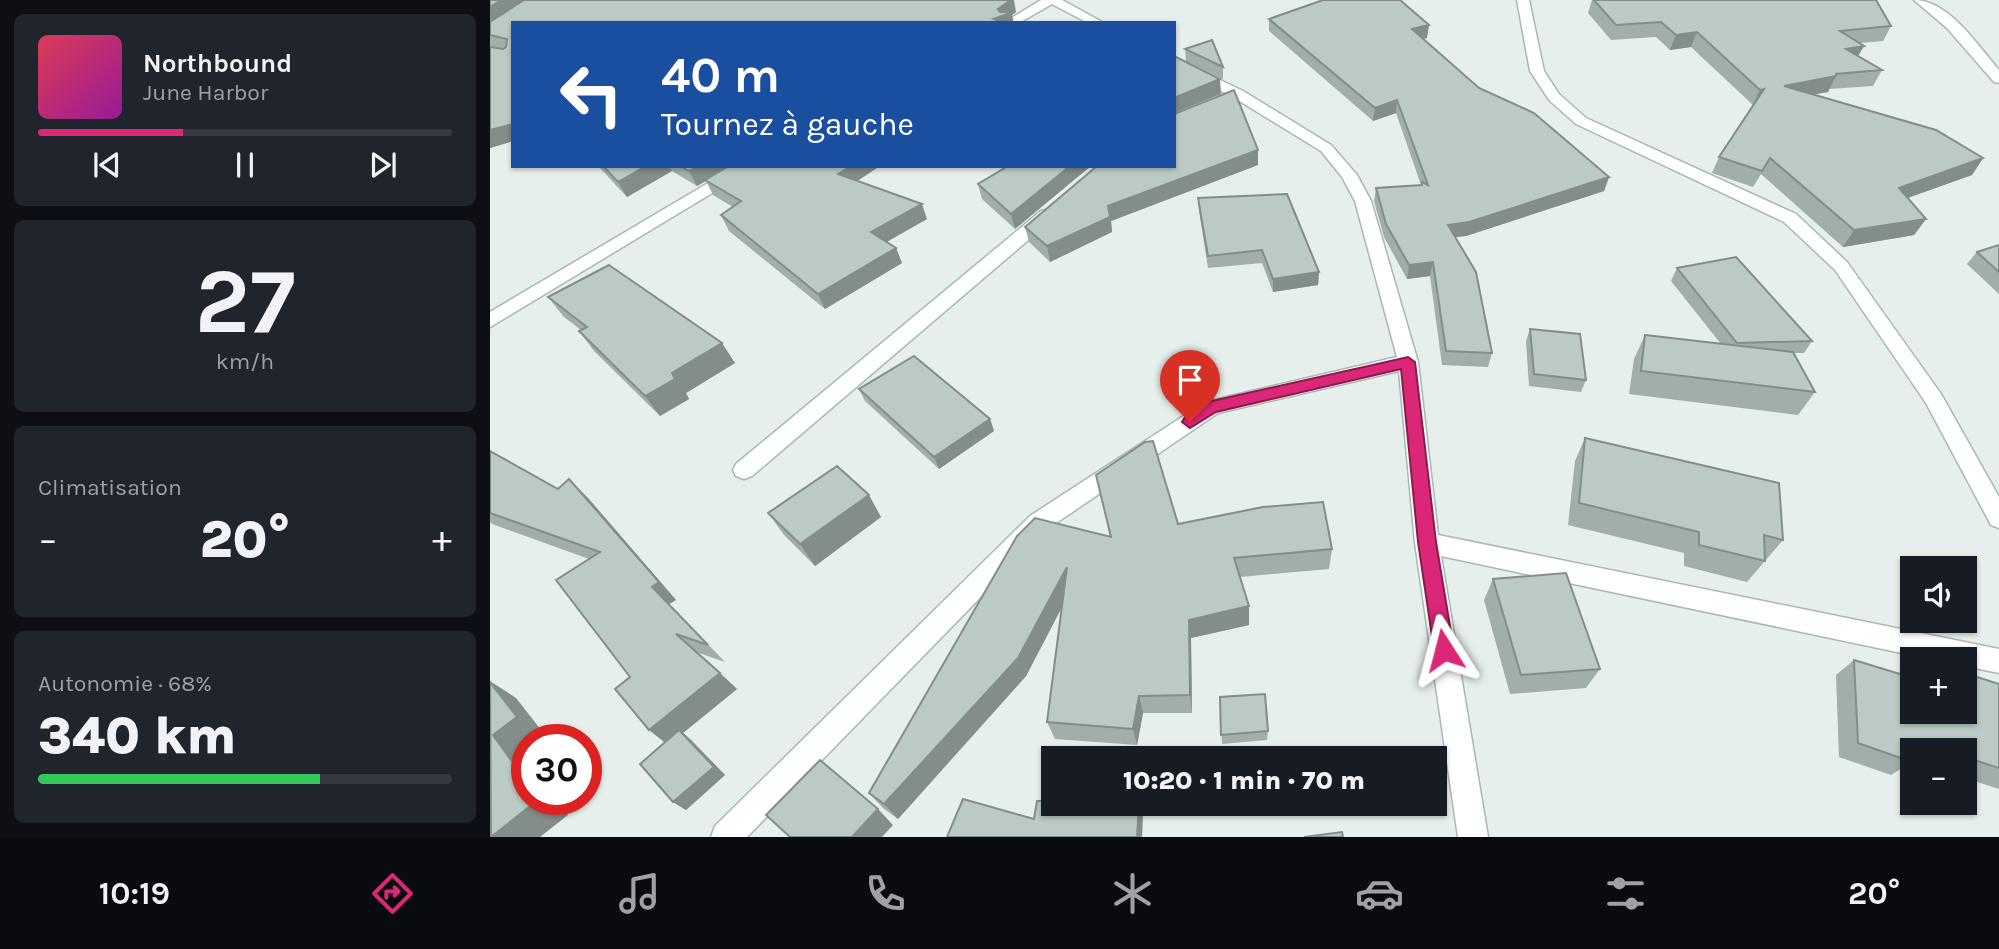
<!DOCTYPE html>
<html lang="fr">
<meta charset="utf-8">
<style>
:root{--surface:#171b24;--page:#20242c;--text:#f1f3f6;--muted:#9ea1a6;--line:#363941;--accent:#db2777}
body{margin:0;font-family:Karla,sans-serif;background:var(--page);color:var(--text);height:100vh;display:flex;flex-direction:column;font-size:26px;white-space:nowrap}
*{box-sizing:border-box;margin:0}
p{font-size:23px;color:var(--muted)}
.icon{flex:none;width:38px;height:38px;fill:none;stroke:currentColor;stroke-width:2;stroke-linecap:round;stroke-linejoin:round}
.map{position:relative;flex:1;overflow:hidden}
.details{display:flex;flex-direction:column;gap:14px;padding:14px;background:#0d0f14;width:490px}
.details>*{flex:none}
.top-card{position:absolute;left:21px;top:21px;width:665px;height:147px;border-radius:0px;box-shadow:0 2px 5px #0004;background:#1a4fa0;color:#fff;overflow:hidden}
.buttons{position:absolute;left:1410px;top:556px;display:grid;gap:14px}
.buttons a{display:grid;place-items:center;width:77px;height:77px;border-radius:0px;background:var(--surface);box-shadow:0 2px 5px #0004;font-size:35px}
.speed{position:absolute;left:21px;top:724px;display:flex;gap:14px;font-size:35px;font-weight:700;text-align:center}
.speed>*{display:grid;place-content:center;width:91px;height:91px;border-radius:50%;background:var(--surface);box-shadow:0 2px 5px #0004;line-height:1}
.speed .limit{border:10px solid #d22;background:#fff;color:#111}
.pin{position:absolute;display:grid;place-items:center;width:60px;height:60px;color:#fff;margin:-72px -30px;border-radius:50% 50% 50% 0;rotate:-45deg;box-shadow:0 0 7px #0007}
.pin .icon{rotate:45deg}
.me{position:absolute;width:77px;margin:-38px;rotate:351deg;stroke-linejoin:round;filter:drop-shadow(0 0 5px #0008)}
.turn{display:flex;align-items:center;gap:24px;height:147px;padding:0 35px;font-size:32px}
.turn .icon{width:91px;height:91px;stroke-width:2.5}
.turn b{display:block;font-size:49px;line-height:60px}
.big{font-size:52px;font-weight:800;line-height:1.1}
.details .tile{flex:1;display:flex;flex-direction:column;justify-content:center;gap:10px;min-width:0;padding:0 24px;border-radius:10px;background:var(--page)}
.details .dial{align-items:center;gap:0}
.dial b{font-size:91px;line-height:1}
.song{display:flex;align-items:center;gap:21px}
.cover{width:84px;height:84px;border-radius:10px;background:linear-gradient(135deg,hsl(350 70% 55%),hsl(300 70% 35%))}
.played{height:7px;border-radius:4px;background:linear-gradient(90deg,var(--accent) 35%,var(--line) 35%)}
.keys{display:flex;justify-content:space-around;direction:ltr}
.heat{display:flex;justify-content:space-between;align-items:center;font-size:38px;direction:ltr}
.charge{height:10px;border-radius:5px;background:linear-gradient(90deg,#34c759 68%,var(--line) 0)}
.trip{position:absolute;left:551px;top:746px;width:406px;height:70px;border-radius:0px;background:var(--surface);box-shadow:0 2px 5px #0004;font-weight:800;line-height:70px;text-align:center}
.tab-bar{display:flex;height:112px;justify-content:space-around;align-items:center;background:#090b0e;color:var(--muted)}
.tab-bar .icon{width:49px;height:49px}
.tab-bar .current{color:var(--accent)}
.tab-bar b{font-size:32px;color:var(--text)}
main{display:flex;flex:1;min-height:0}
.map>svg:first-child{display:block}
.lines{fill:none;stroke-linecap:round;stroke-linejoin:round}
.minor-casing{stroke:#a8b8b2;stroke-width:3}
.minor{fill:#fff;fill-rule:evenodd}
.wall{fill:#a1aea9}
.shaded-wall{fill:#838d89}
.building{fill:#bbcac4;stroke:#838d89;stroke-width:2}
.route{fill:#db2777;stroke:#8e194d;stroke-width:2}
</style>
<main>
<section class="details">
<div class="tile">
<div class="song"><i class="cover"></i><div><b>Northbound</b><p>June Harbor</p></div></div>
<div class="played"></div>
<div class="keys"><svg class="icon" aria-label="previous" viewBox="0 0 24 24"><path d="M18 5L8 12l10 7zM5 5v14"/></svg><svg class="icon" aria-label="pause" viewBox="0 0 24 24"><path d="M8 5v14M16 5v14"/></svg><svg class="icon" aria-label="next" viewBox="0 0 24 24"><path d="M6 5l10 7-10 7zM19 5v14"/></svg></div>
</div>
<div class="tile dial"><b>27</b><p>km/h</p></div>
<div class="tile"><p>Climatisation</p>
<div class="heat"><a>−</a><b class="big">20°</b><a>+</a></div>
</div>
<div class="tile"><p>Autonomie · 68%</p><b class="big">340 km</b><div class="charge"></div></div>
</section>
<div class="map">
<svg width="1509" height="837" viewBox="0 0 1509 837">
<rect width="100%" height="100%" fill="#e6efeb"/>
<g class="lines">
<defs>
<g id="minor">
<path d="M 551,0 L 572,0 L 614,23 L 598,23 L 562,4 L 529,23 L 513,23 Z"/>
<path d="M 1027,0 L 1039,0 L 1054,71 L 1069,94 L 1096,118 L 1306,214 L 1357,262 L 1451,394 L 1509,497 L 1509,528 L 1501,525 L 1436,403 L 1345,270 L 1294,222 L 1086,124 L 1059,100 L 1040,71 Z"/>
<path d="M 1424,0 C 1459,0 1488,46 1509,70 L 1509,83 L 1504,82 L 1457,28 Z"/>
<path d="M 684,58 L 753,91 L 841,145 L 867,175 L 881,201 L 928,362 L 948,535 L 1509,649 L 1509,673 L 1475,666 L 1475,660 L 1445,660 L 951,556 L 998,837 L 968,837 L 925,543 L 909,371 L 728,413 L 556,530 L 257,837 L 221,837 L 225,826 L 540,516 L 715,402 L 907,357 L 865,201 L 852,177 L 831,151 L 743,97 L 684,67 Z"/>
<path d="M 247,166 L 267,166 L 0,327 L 0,312 Z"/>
<path d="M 557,210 L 563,211 L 565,215 L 563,219 L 262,476 L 254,479 L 246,476 L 243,470 L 246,464 L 551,211 Z"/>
</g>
</defs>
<use href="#minor" class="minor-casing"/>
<use href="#minor" class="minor"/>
</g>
<g class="wall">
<path d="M 0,0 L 526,12 L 522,15 L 23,23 L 23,141 L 0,148 L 9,49 L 0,47 Z"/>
<path d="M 1102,0 L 1386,0 L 1401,26 L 1393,41 L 1370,43 L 1374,46 L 1368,56 L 1392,70 L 1383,86 L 1339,89 L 1338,92 L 1323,94 L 1493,158 L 1482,175 L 1417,198 L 1436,219 L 1424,235 L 1353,247 L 1271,174 L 1263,187 L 1222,173 L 1229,157 L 1263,105 L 1201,47 L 1180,50 L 1166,37 L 1121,40 L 1098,13 Z"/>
<path d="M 779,19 L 937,38 L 933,39 L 989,88 L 1119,177 L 1114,191 L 976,236 L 966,237 L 1002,353 L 998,367 L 952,365 L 940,276 L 917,279 L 894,237 L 884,201 L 886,188 L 931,185 L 906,113 L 883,121 L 779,31 Z"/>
<path d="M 695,49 L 733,67 L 733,79 L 696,61 Z"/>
<path d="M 768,165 L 621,221 L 622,232 L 560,262 L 539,242 L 535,227 Z"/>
<path d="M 108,166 L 390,166 L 367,181 L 437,219 L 397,242 L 406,248 L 412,263 L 335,309 L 239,231 L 231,215 L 243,207 L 223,195 L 216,181 L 207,186 L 182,171 L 137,197 Z"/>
<path d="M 518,166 L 525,229 L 492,199 L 488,184 Z"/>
<path d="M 708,198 L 829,272 L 828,285 L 783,292 L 772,263 L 718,268 L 709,211 Z"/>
<path d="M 1509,245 L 1509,294 L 1477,264 L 1487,252 Z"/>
<path d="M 1187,268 L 1322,341 L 1314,353 L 1304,353 L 1325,392 L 1308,415 L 1139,394 L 1144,359 L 1155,335 L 1231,344 L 1181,281 Z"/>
<path d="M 58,297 L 245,363 L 196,393 L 199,399 L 170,416 L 104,351 L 89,331 L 91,330 L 74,317 Z"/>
<path d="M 1040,329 L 1096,380 L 1091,392 L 1039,386 L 1036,341 Z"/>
<path d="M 369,389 L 500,419 L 504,431 L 449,469 L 375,401 Z"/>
<path d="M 1095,438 L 1293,540 L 1257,582 L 1194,566 L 1194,553 L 1078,525 L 1085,461 Z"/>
<path d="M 0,451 L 68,489 L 98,498 L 186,600 L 179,604 L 235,662 L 206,652 L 247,689 L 193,733 L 201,740 L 235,775 L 196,810 L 183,802 L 175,742 L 140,677 L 99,559 L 2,524 L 0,522 Z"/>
<path d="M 606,475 L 688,524 L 842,549 L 839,569 L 750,577 L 759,606 L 759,625 L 701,638 L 702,713 L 653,713 L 647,745 L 565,739 L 557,722 L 572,607 L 536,676 L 408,819 L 393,808 L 379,793 L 620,537 Z"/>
<path d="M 278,513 L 391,517 L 325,566 L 294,535 Z"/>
<path d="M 1003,579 L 1110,669 L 1096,688 L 1020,694 L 994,600 Z"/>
<path d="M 1364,660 L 1423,712 L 1509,684 L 1509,789 L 1475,778 L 1475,751 L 1423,751 L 1423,761 L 1401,775 L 1349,757 L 1346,675 Z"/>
<path d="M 730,697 L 778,731 L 777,740 L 732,744 Z"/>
</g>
<g class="shaded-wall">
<path d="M 11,0 L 39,0 L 0,27 L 0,7 Z"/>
<path d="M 521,0 L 524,0 L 526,12 L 522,15 L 524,23 L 505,23 L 508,9 Z"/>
<path d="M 939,25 L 937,38 L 920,41 L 922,29 Z"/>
<path d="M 1207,32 L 1201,47 L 1180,50 L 1186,35 Z"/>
<path d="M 1374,46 L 1365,61 L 1356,49 Z"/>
<path d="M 1346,76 L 1338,92 L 1286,101 L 1294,86 Z"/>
<path d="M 730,79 L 731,94 L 684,113 L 684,98 Z"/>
<path d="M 1274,89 L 1266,105 L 1262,106 L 1270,90 Z"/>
<path d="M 907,100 L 906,113 L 883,121 L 885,108 Z"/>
<path d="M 23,124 L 23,141 L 0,148 L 0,130 Z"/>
<path d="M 768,150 L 768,165 L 621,221 L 622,232 L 560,262 L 557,246 L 618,206 Z"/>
<path d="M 1493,158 L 1482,175 L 1398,205 L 1409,188 Z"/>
<path d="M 156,166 L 179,166 L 182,171 L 137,197 L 128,182 Z"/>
<path d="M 208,166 L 241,166 L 207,186 L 199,171 Z"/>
<path d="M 361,166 L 390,166 L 355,189 L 348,174 Z"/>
<path d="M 580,166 L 601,166 L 525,229 L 521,214 Z"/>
<path d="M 1119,177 L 1114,191 L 976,236 L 955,238 L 958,225 Z"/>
<path d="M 432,204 L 437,219 L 387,247 L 381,232 Z"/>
<path d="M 1436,219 L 1424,235 L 1353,247 L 1364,230 Z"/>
<path d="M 406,248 L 412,263 L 335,309 L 328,294 Z"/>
<path d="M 943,262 L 940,276 L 917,279 L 919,265 Z"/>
<path d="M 829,272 L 828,285 L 783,292 L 783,279 Z"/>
<path d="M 232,343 L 245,363 L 196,393 L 199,399 L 170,416 L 155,396 L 182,373 Z"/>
<path d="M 500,419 L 504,431 L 449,469 L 444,457 Z"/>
<path d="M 79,479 L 98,498 L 186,600 L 179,604 L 235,662 L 162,587 Z"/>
<path d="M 379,495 L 391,517 L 325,566 L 310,544 Z"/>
<path d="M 577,567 L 583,586 L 536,676 L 408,819 L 394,804 Z"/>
<path d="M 759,606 L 759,625 L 701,638 L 702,713 L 700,695 L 699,620 Z"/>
<path d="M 230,673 L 247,689 L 193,733 L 201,740 L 235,775 L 196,810 L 183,802 L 178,745 L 159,730 Z"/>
<path d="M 0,681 L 26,698 L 55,735 L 48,740 L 37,740 L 37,749 L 33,752 L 37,758 L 37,782 L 3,735 Z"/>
<path d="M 649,696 L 653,713 L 647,745 L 643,729 Z"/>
<path d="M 48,800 L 67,800 L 78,815 L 50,837 L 1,837 Z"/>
<path d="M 649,803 L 650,803 L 653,816 L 652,837 L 647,837 Z"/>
<path d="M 388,809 L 403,825 L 392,837 L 362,837 Z"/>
</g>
<g class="building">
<path d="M 0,0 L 11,0 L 0,7 Z"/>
<path d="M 34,0 L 521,0 L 508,9 L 510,12 L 522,12 L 504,19 L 517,23 L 23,23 L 23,124 L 0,130 L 0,47 L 13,49 L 16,47 L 17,39 L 0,35 L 0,22 Z"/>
<path d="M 833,0 L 910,0 L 939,25 L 922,29 L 989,88 L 1044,113 L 1119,177 L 979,222 L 958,225 L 986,272 L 1002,353 L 956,351 L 943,262 L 919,265 L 896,224 L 886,188 L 932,185 L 932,182 L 938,185 L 907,100 L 885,108 L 779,19 Z"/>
<path d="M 1104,0 L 1386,0 L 1401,26 L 1350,31 L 1374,46 L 1356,49 L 1392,70 L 1346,74 L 1346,76 L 1294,86 L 1446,130 L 1493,158 L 1409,188 L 1436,219 L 1364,230 L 1280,158 L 1272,171 L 1229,157 L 1274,89 L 1270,90 L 1207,32 L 1186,35 L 1171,22 L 1126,25 Z"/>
<path d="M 722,40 L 733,67 L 695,49 Z"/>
<path d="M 684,56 L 730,79 L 684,98 Z"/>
<path d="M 744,90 L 768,150 L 618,206 L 620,217 L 557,246 L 535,227 L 607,166 L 684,166 L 684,114 Z"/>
<path d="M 113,166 L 156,166 L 128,182 Z"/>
<path d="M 190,166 L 208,166 L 199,171 Z"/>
<path d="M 239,166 L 361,166 L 348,174 L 432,204 L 381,232 L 406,248 L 328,294 L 231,215 L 251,201 L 215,180 Z"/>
<path d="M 518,166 L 580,166 L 521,214 L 488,184 Z"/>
<path d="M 797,194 L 829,272 L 783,279 L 772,250 L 718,256 L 708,198 Z"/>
<path d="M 1509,245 L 1509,272 L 1487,252 Z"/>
<path d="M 1246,257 L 1322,341 L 1247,343 L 1187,268 Z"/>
<path d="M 119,265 L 232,343 L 182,373 L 185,379 L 155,396 L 89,331 L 97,327 L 58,297 Z"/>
<path d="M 1040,329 L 1090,334 L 1096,380 L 1044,374 Z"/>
<path d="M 1155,335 L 1303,352 L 1325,392 L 1151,371 Z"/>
<path d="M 424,356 L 500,419 L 444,457 L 369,389 Z"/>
<path d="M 1095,438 L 1289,483 L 1293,540 L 1274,535 L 1275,561 L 1209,545 L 1209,532 L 1089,503 Z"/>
<path d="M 663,441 L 688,524 L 773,507 L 833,502 L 842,549 L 744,558 L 759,606 L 699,620 L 700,695 L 649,696 L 643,729 L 557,722 L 577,567 L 528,658 L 394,804 L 379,793 L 527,536 L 545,518 L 621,537 L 606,475 L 655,442 Z"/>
<path d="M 0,451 L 68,489 L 79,479 L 169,582 L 162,587 L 218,645 L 186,634 L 230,673 L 159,730 L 125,689 L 140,677 L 66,580 L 110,552 L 0,513 Z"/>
<path d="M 347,466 L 379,495 L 310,544 L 278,513 Z"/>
<path d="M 1076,573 L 1110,669 L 1031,675 L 1003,579 Z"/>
<path d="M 1364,660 L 1423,678 L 1423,712 L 1475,712 L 1475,673 L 1509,684 L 1509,768 L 1475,757 L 1475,751 L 1454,751 L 1420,740 L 1422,762 L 1368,743 Z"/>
<path d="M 0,682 L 27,717 L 3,735 L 37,782 L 37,800 L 48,800 L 1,837 Z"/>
<path d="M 775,694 L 778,731 L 731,735 L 730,697 Z"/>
<path d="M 189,730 L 224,767 L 183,802 L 150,764 Z"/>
<path d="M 330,760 L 388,809 L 362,837 L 300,837 L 276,815 Z"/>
<path d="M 473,799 L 544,819 L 547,801 L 564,801 L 564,803 L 649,803 L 647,837 L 457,837 Z"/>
<path d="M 852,832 L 853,837 L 814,837 Z"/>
</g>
<path class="route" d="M 918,357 L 925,362 L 946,542 L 964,650 L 961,656 L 954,659 L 947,656 L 944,650 L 928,542 L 911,369 L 726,412 L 700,428 L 692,422 L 695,417 L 722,401 Z"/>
</svg>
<div class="buttons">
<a><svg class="icon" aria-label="sound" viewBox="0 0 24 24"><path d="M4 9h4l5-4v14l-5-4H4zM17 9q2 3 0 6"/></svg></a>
<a>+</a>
<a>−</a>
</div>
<div class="speed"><div class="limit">30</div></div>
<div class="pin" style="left:700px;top:422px;background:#d93025"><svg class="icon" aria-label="arrive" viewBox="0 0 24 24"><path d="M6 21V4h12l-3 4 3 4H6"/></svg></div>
<svg class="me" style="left:954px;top:650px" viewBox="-20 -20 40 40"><path d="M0-17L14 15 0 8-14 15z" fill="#db2777" stroke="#fff" stroke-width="4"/></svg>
<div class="trip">10:20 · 1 min · 70 m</div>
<div class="top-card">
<div class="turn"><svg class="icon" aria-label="left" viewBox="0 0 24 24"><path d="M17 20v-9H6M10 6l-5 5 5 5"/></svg><div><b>40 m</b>Tournez à gauche</div></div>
</div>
</div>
</main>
<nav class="tab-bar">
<b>10:19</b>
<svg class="icon current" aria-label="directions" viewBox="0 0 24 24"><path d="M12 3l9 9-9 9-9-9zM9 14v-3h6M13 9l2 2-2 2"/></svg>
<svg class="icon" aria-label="music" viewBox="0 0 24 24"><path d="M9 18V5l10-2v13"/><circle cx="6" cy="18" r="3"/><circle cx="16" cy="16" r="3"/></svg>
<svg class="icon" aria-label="phone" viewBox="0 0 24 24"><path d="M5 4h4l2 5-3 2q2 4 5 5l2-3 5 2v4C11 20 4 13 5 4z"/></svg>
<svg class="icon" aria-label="climate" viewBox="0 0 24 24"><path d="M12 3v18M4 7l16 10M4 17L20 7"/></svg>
<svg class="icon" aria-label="car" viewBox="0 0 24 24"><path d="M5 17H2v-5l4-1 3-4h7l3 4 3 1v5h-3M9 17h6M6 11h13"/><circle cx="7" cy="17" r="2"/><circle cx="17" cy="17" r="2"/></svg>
<svg class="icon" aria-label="filters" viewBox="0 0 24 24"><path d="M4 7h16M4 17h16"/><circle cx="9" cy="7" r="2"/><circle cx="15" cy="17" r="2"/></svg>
<b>20°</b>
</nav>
